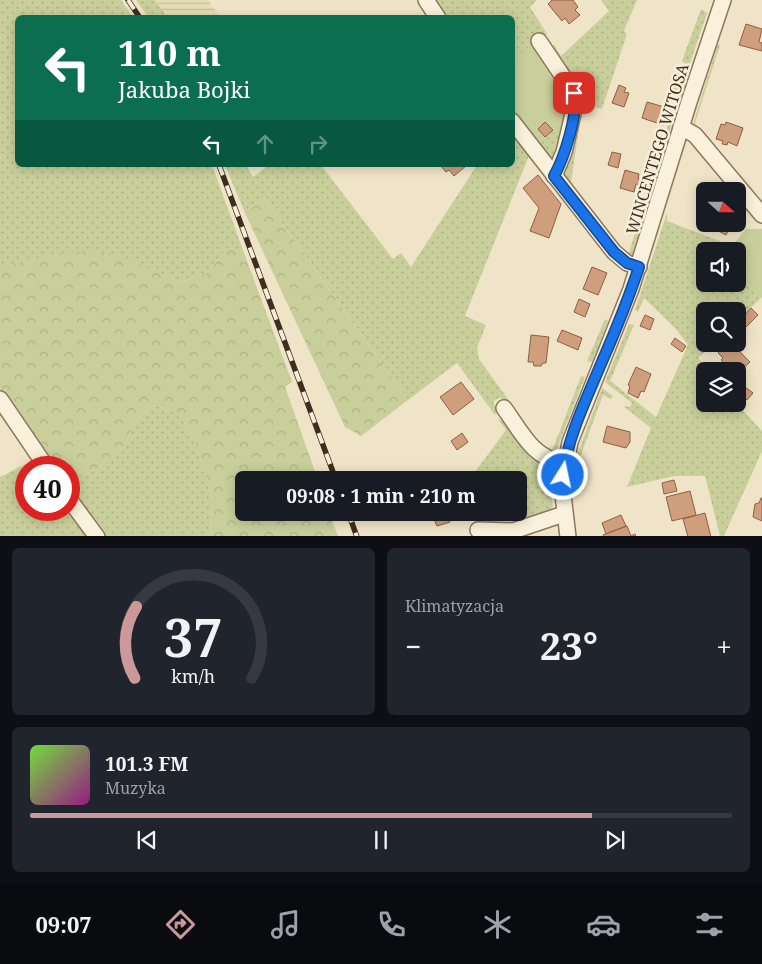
<!DOCTYPE html>
<html lang="pl">
<meta charset="utf-8">
<style>
:root{--surface:#171b24;--page:#20242c;--text:#f1f3f6;--muted:#9ea1a6;--line:#363941;--accent:#cc999b}
body{margin:0;font-family:"Noto Serif",serif;background:var(--page);color:var(--text);height:100vh;display:flex;flex-direction:column;font-size:19px;white-space:nowrap}
*{box-sizing:border-box;margin:0}
p{font-size:16px;color:var(--muted)}
.icon{flex:none;width:28px;height:28px;fill:none;stroke:currentColor;stroke-width:2;stroke-linecap:round;stroke-linejoin:round}
.map{position:relative;height:536px;overflow:hidden}
.sheet{display:flex;flex-direction:column;gap:12px;padding:12px;background:#0d0f14;flex:1}
.sheet>*{flex:none}
.top-card{position:absolute;left:15px;top:15px;width:500px;height:152px;border-radius:8px;box-shadow:0 2px 12px #0003;background:#0b6e4f;color:#fff;overflow:hidden}
.needle{width:32px;rotate:111deg}
.buttons{position:absolute;left:696px;top:182px;display:grid;gap:10px}
.buttons a{display:grid;place-items:center;width:50px;height:50px;border-radius:8px;background:var(--surface);box-shadow:0 2px 12px #0003;font-size:25px}
.speed{position:absolute;left:15px;top:456px;display:flex;gap:10px;font-size:25px;font-weight:700;text-align:center}
.speed>*{display:grid;place-content:center;width:65px;height:65px;border-radius:50%;background:var(--surface);box-shadow:0 2px 12px #0003;line-height:1}
.speed .limit{border:8px solid #d22;background:#fff;color:#111}
.pin{position:absolute;display:grid;place-items:center;width:42px;height:42px;color:#fff;margin:-21px;border-radius:10px;box-shadow:0 2px 8px #0006}
.me{position:absolute;width:55px;margin:-28px;rotate:10deg;stroke-linejoin:round;filter:drop-shadow(0 0 4px #0008)}
.turn{display:flex;align-items:center;gap:18px;height:105px;padding:0 20px;font-size:22px}
.turn .icon{width:65px;height:65px;stroke-width:2.5}
.turn b{display:block;font-size:35px;line-height:42px}
.lanes{display:flex;align-items:center;height:48px;padding:0 20px;background:#0003;justify-content:center;gap:25px;direction:ltr}
.lanes .off{opacity:.35}
.big{font-size:38px;font-weight:700;line-height:1.1}
.sheet .tile{flex:1;display:flex;flex-direction:column;justify-content:center;gap:8px;min-width:0;padding:0 18px;border-radius:8px;background:var(--page)}
.sheet .dial{align-items:center;gap:0}
.dial svg{height:130px;overflow:visible;fill:none;stroke:var(--line);stroke-width:7;stroke-linecap:round;text-anchor:middle}
.dial text{fill:var(--text);stroke:none}
.song{display:flex;align-items:center;gap:15px}
.cover{width:60px;height:60px;border-radius:8px;background:linear-gradient(135deg,hsl(100 70% 55%),hsl(310 70% 35%))}
.played{height:5px;border-radius:2px;background:linear-gradient(90deg,var(--accent) 80%,var(--line) 80%)}
.keys{display:flex;justify-content:space-around;direction:ltr}
.heat{display:flex;justify-content:space-between;align-items:center;font-size:28px;direction:ltr}
.sheet .tiles{flex:1;display:grid;gap:12px;grid-template-columns:1fr 1fr}
.tile:last-child{grid-column:span 2}
.trip{position:absolute;left:235px;top:471px;width:292px;height:50px;border-radius:8px;background:var(--surface);box-shadow:0 2px 12px #0003;font-weight:700;line-height:50px;text-align:center}
.tab-bar{display:flex;height:80px;justify-content:space-around;align-items:center;background:#090b0e;color:var(--muted)}
.tab-bar .icon{width:35px;height:35px}
.tab-bar .on{color:var(--accent)}
.tab-bar b{font-size:22px;color:var(--text)}
.map>svg:first-child{display:block}
.farmland{fill:url(#farmland-rules)}
.grass{fill:url(#grass-dots)}
.forest{fill:url(#forest-crowns)}
.park{fill:#c9cf9b}
.building{fill:#cf9f7d;stroke:#8d5f41}
.lines{fill:none;stroke-linecap:round;stroke-linejoin:round}
.minor-casing{stroke:#8d765c;stroke-width:18}
.minor{stroke:#faf1dc;stroke-width:15}
.rail-casing{stroke:#3d2e20;stroke-width:5.5}
.rail{stroke:#f7eed8;stroke-width:4;stroke-dasharray:11;stroke-linecap:butt}
.route-casing{stroke:#114b97;stroke-width:12}
.route{stroke:#1a73e8;stroke-width:9}
.labels{text-anchor:middle;dominant-baseline:central;stroke-width:5;stroke-linejoin:round;paint-order:stroke}
.street-label{font-size:16px;fill:#3d2e20;stroke:#f7eed8}
</style>
<div class="map">
<svg width="762" height="537" viewBox="0 0 762 537">
<defs>
<pattern id="farmland-rules" width="6" height="5" patternUnits="userSpaceOnUse" patternTransform="scale(1.25)"><rect width="6" height="5" fill="#e6deb5"/><path d="M0 2.5h6" fill="none" stroke="#c6bf9b"/></pattern>
<pattern id="grass-dots" width="8" height="8" patternUnits="userSpaceOnUse" patternTransform="scale(1.25)"><rect width="8" height="8" fill="#c9cf9b"/><path d="M2 2h.1M6 6h.1" fill="none" stroke="#aeb285" stroke-width="1.8" stroke-linecap="round"/></pattern>
<pattern id="forest-crowns" width="20" height="18" patternUnits="userSpaceOnUse" patternTransform="scale(1.25)"><rect width="20" height="18" fill="#c9cf9b"/><path d="M2 6a3 3 0 1 1 6 0M12 15a3 3 0 1 1 6 0" fill="none" stroke="#aeb285"/></pattern>
</defs>
<rect width="100%" height="100%" fill="#f0e4c8"/>
<path class="farmland" d="M 155,0 L 208,0 L 220,17 L 167,17 Z"/>
<g class="grass">
<path d="M 0,0 L 121,0 L 133,17 L 18,18 L 18,165 L 212,165 L 243,250 L 227,248 L 206,274 L 180,282 L 110,253 L 0,269 Z"/>
<path d="M 136,0 L 155,0 L 167,17 L 148,17 Z"/>
<path d="M 431,0 L 537,0 L 530,7 L 547,34 L 513,62 L 512,18 L 442,17 Z"/>
<path d="M 601,0 L 637,0 L 624,31 L 627,34 L 602,109 L 583,102 L 571,182 L 593,216 L 621,252 L 629,253 L 649,185 L 653,187 L 632,255 L 629,257 L 619,251 L 565,182 L 562,169 L 579,101 L 573,85 L 552,52 L 554,44 L 561,56 L 609,11 Z"/>
<path d="M 701,9 L 707,13 L 689,66 L 682,61 Z"/>
<path d="M 718,44 L 720,45 L 695,123 L 720,157 L 693,128 L 693,124 Z"/>
<path d="M 679,67 L 687,71 L 679,102 L 675,101 L 671,92 Z"/>
<path d="M 673,109 L 676,110 L 656,176 L 652,176 Z"/>
<path d="M 512,111 L 539,144 L 566,120 L 556,167 L 513,115 Z"/>
<path d="M 514,132 L 530,153 L 465,316 L 486,325 L 477,348 L 479,359 L 546,452 L 552,451 L 581,376 L 585,377 L 554,456 C 529,451 514,416 500,397 L 493,402 L 497,409 L 495,415 L 457,363 L 408,400 L 265,199 L 244,211 L 225,165 L 246,165 L 253,177 L 269,165 L 321,165 L 393,259 L 401,253 L 411,267 L 477,165 L 512,165 L 513,134 Z"/>
<path d="M 667,213 L 667,221 L 725,243 L 724,251 L 705,251 L 705,284 L 738,284 L 738,275 L 760,299 L 738,320 L 738,311 L 705,311 L 705,344 L 713,344 L 698,358 L 709,371 L 705,371 L 705,404 L 737,404 L 762,431 L 762,451 L 724,536 L 720,536 L 705,476 L 674,476 L 627,487 L 651,428 L 623,406 L 630,407 L 632,403 L 605,382 L 629,324 L 634,325 L 610,381 L 656,417 L 688,345 L 675,328 L 644,298 L 638,312 L 635,310 Z"/>
<path d="M 605,319 L 608,321 L 592,362 L 587,361 Z"/>
<path d="M 602,388 L 613,396 L 611,399 L 603,395 L 578,463 L 576,496 L 573,493 L 578,453 Z"/>
<path d="M 154,405 L 178,413 L 195,440 L 212,499 L 210,536 L 102,536 L 69,491 L 69,482 L 98,468 L 125,445 L 136,420 Z"/>
<path d="M 498,419 L 507,421 L 553,463 L 551,486 L 553,512 C 531,524 506,532 483,519 L 487,513 L 519,512 L 519,480 L 469,480 L 506,430 Z"/>
<path d="M 34,460 L 40,467 L 26,468 L 26,510 L 69,510 L 92,537 L 0,537 L 0,477 Z"/>
</g>
<g class="forest">
<path d="M 265,199 L 408,400 L 361,436 L 345,427 L 244,211 Z"/>
<path d="M 227,248 L 243,250 L 292,382 L 285,387 L 318,480 L 244,480 L 244,512 L 329,513 L 338,536 L 210,536 L 212,499 L 195,440 L 178,413 L 154,405 L 136,420 L 125,445 L 98,468 L 69,482 L 69,468 L 52,467 L 0,391 L 0,269 C 33,259 74,247 109,253 C 126,256 162,275 180,282 L 206,274 Z"/>
</g>
<g class="park">
<path d="M 535,41 L 570,98 L 566,120 L 539,145 L 513,111 L 512,62 Z"/>
<path d="M 746,229 L 762,229 L 762,297 L 760,299 L 738,275 L 738,251 L 724,251 L 725,243 L 732,246 Z"/>
</g>
<g class="building">
<path d="M 573,0 L 578,7 L 575,10 L 580,15 L 569,24 L 565,18 L 562,21 L 548,4 L 552,0 Z"/>
<path d="M 746,24 L 762,29 L 759,42 L 762,43 L 762,51 L 739,45 Z"/>
<path d="M 619,85 L 626,88 L 624,92 L 629,93 L 624,107 L 612,103 Z"/>
<path d="M 647,102 L 668,108 L 663,125 L 642,118 Z"/>
<path d="M 545,122 L 553,130 L 545,137 L 538,129 Z"/>
<path d="M 726,122 L 743,128 L 737,146 L 728,142 L 727,145 L 722,144 L 723,141 L 716,139 L 721,124 L 725,125 Z"/>
<path d="M 612,152 L 621,154 L 618,168 L 608,165 Z"/>
<path d="M 440,165 L 467,165 L 454,176 L 449,170 L 446,172 Z"/>
<path d="M 625,170 L 639,174 L 638,179 L 642,180 L 641,185 L 636,184 L 634,192 L 620,188 Z"/>
<path d="M 538,175 L 561,204 L 549,238 L 530,231 L 539,208 L 523,188 Z"/>
<path d="M 738,199 L 747,204 L 738,220 Z"/>
<path d="M 736,224 L 733,228 L 731,226 L 726,235 L 707,225 Z"/>
<path d="M 592,267 L 607,273 L 598,295 L 583,289 Z"/>
<path d="M 579,299 L 590,304 L 585,317 L 574,312 Z"/>
<path d="M 751,308 L 758,315 L 744,329 L 738,322 Z"/>
<path d="M 645,315 L 654,319 L 650,330 L 640,326 Z"/>
<path d="M 562,330 L 582,338 L 578,350 L 557,341 Z"/>
<path d="M 531,335 L 549,337 L 546,363 L 543,363 L 541,366 L 534,366 L 533,362 L 528,362 Z"/>
<path d="M 675,338 L 686,346 L 682,352 L 671,344 Z"/>
<path d="M 727,344 L 732,344 L 750,362 L 738,373 L 738,371 L 732,371 L 721,360 L 723,358 L 718,353 Z"/>
<path d="M 636,367 L 651,374 L 644,392 L 641,391 L 638,398 L 628,393 L 630,386 L 628,385 Z"/>
<path d="M 461,382 L 474,399 L 453,415 L 440,397 Z"/>
<path d="M 744,386 L 753,393 L 747,400 L 739,393 Z"/>
<path d="M 607,426 L 630,432 L 630,442 L 626,448 L 603,442 Z"/>
<path d="M 462,433 L 468,442 L 457,450 L 451,441 Z"/>
<path d="M 674,480 L 677,491 L 664,494 L 662,483 Z"/>
<path d="M 690,491 L 696,515 L 672,521 L 666,497 Z"/>
<path d="M 761,498 L 762,498 L 762,521 L 753,517 L 755,504 L 759,503 Z"/>
<path d="M 431,512 L 446,512 L 450,522 L 437,526 Z"/>
<path d="M 705,513 L 711,537 L 688,537 L 683,519 Z"/>
<path d="M 621,515 L 626,526 L 606,534 L 602,523 Z"/>
<path d="M 627,526 L 631,536 L 635,534 L 636,537 L 604,537 L 603,535 Z"/>
</g>
<g class="lines">
<defs>
<g id="minor">
<path d="M 426,0 L 438,18"/>
<path d="M 539,41 L 574,93 L 576,101 L 564,152 L 554,176"/>
<path d="M 512,121 L 614,252 L 627,263 L 639,267"/>
<path d="M 681,127 L 695,135 L 762,215"/>
<path d="M 0,399 L 47,468"/>
<path d="M 504,408 C 523,434 531,456 564,464"/>
<path d="M 69,499 L 97,537"/>
<path d="M 478,530 L 513,531 L 564,514"/>
<path d="M 568,537 L 562,486 L 570,442 L 631,289 L 689,102 L 723,0"/>
</g>
</defs>
<use href="#minor" class="minor-casing"/>
<use href="#minor" class="minor"/>
<defs>
<g id="rail">
<path d="M 128,0 L 140,18"/>
<path d="M 219,165 L 336,480"/>
<path d="M 348,512 L 357,537"/>
</g>
</defs>
<use href="#rail" class="rail-casing"/>
<use href="#rail" class="rail"/>
</g>
<g class="lines">
<defs>
<path id="route" d="M 563,475 C 568,436 586,400 601,364 C 615,332 628,300 639,267 L 627,263 L 614,252 L 554,176 C 564,158 579,113 574,93"/>
</defs>
<use href="#route" class="route-casing"/>
<use href="#route" class="route"/>
</g>
<g class="labels">
<g class="street-label">
<text transform="translate(657 149) rotate(-73)">WINCENTEGO WITOSA</text>
</g>
</g>
</svg>
<div class="buttons">
<a><svg class="needle" viewBox="-14 -14 28 28"><path d="M0-13l5 13h-10z" fill="#e53935"/><path d="M0 13l5-13h-10z" fill="#9ea1a6"/></svg></a>
<a><svg class="icon" aria-label="sound" viewBox="0 0 24 24"><path d="M4 9h4l5-4v14l-5-4H4zM17 9q2 3 0 6"/></svg></a>
<a><svg class="icon" aria-label="search" viewBox="0 0 24 24"><circle cx="10" cy="10" r="6"/><path d="M15 15l6 6"/></svg></a>
<a><svg class="icon" aria-label="layers" viewBox="0 0 24 24"><path d="M12 4l9 5-9 5-9-5zM3 14l9 5 9-5"/></svg></a>
</div>
<div class="speed"><div class="limit">40</div></div>
<div class="pin" style="left:574px;top:93px;background:#d93025"><svg class="icon" aria-label="arrive" viewBox="0 0 24 24"><path d="M6 21V4h12l-3 4 3 4H6"/></svg></div>
<svg class="me" style="left:563px;top:475px" viewBox="-20 -20 40 40"><circle r="17" fill="#1a73e8" stroke="#fff" stroke-width="3"/><path d="M0-11L8 9 0 5-8 9z" fill="#fff"/></svg>
<div class="trip">09:08 · 1 min · 210 m</div>
<div class="top-card">
<div class="turn"><svg class="icon" aria-label="left" viewBox="0 0 24 24"><path d="M17 20v-9H6M10 6l-5 5 5 5"/></svg><div><b>110 m</b>Jakuba Bojki</div></div>
<div class="lanes"><svg class="icon" aria-label="left" viewBox="0 0 24 24"><path d="M17 20v-9H6M10 6l-5 5 5 5"/></svg><svg class="icon off" aria-label="ahead" viewBox="0 0 24 24"><path d="M12 20V5M6 11l6-6 6 6"/></svg><svg class="icon off" aria-label="right" viewBox="0 0 24 24"><path d="M7 20v-9h11M14 6l5 5-5 5"/></svg></div>
</div>
</div>
<section class="sheet">
<div class="tiles">
<div class="tile dial"><svg viewBox="0 0 100 80">
<path d="M14 69A42 42 0 1 1 86 69"/>
<path d="M14 69A42 42 0 0 1 15 25" stroke="#cc999b"/>
<text x="50" y="56" font-size="32" font-weight="700">37</text>
<text x="50" y="72" font-size="11">km/h</text>
</svg></div>
<div class="tile"><p>Klimatyzacja</p>
<div class="heat"><a>−</a><b class="big">23°</b><a>+</a></div>
</div>
<div class="tile">
<div class="song"><i class="cover"></i><div><b>101.3 FM</b><p>Muzyka</p></div></div>
<div class="played"></div>
<div class="keys"><svg class="icon" aria-label="previous" viewBox="0 0 24 24"><path d="M18 5L8 12l10 7zM5 5v14"/></svg><svg class="icon" aria-label="pause" viewBox="0 0 24 24"><path d="M8 5v14M16 5v14"/></svg><svg class="icon" aria-label="next" viewBox="0 0 24 24"><path d="M6 5l10 7-10 7zM19 5v14"/></svg></div>
</div>
</div>
</section>
<nav class="tab-bar">
<b>09:07</b>
<svg class="icon on" aria-label="directions" viewBox="0 0 24 24"><path d="M12 3l9 9-9 9-9-9zM9 14v-3h6M13 9l2 2-2 2"/></svg>
<svg class="icon" aria-label="music" viewBox="0 0 24 24"><path d="M9 18V5l10-2v13"/><circle cx="6" cy="18" r="3"/><circle cx="16" cy="16" r="3"/></svg>
<svg class="icon" aria-label="phone" viewBox="0 0 24 24"><path d="M5 4h4l2 5-3 2q2 4 5 5l2-3 5 2v4C11 20 4 13 5 4z"/></svg>
<svg class="icon" aria-label="climate" viewBox="0 0 24 24"><path d="M12 3v18M4 7l16 10M4 17L20 7"/></svg>
<svg class="icon" aria-label="car" viewBox="0 0 24 24"><path d="M5 17H2v-5l4-1 3-4h7l3 4 3 1v5h-3M9 17h6M6 11h13"/><circle cx="7" cy="17" r="2"/><circle cx="17" cy="17" r="2"/></svg>
<svg class="icon" aria-label="filters" viewBox="0 0 24 24"><path d="M4 7h16M4 17h16"/><circle cx="9" cy="7" r="2"/><circle cx="15" cy="17" r="2"/></svg>
</nav>
